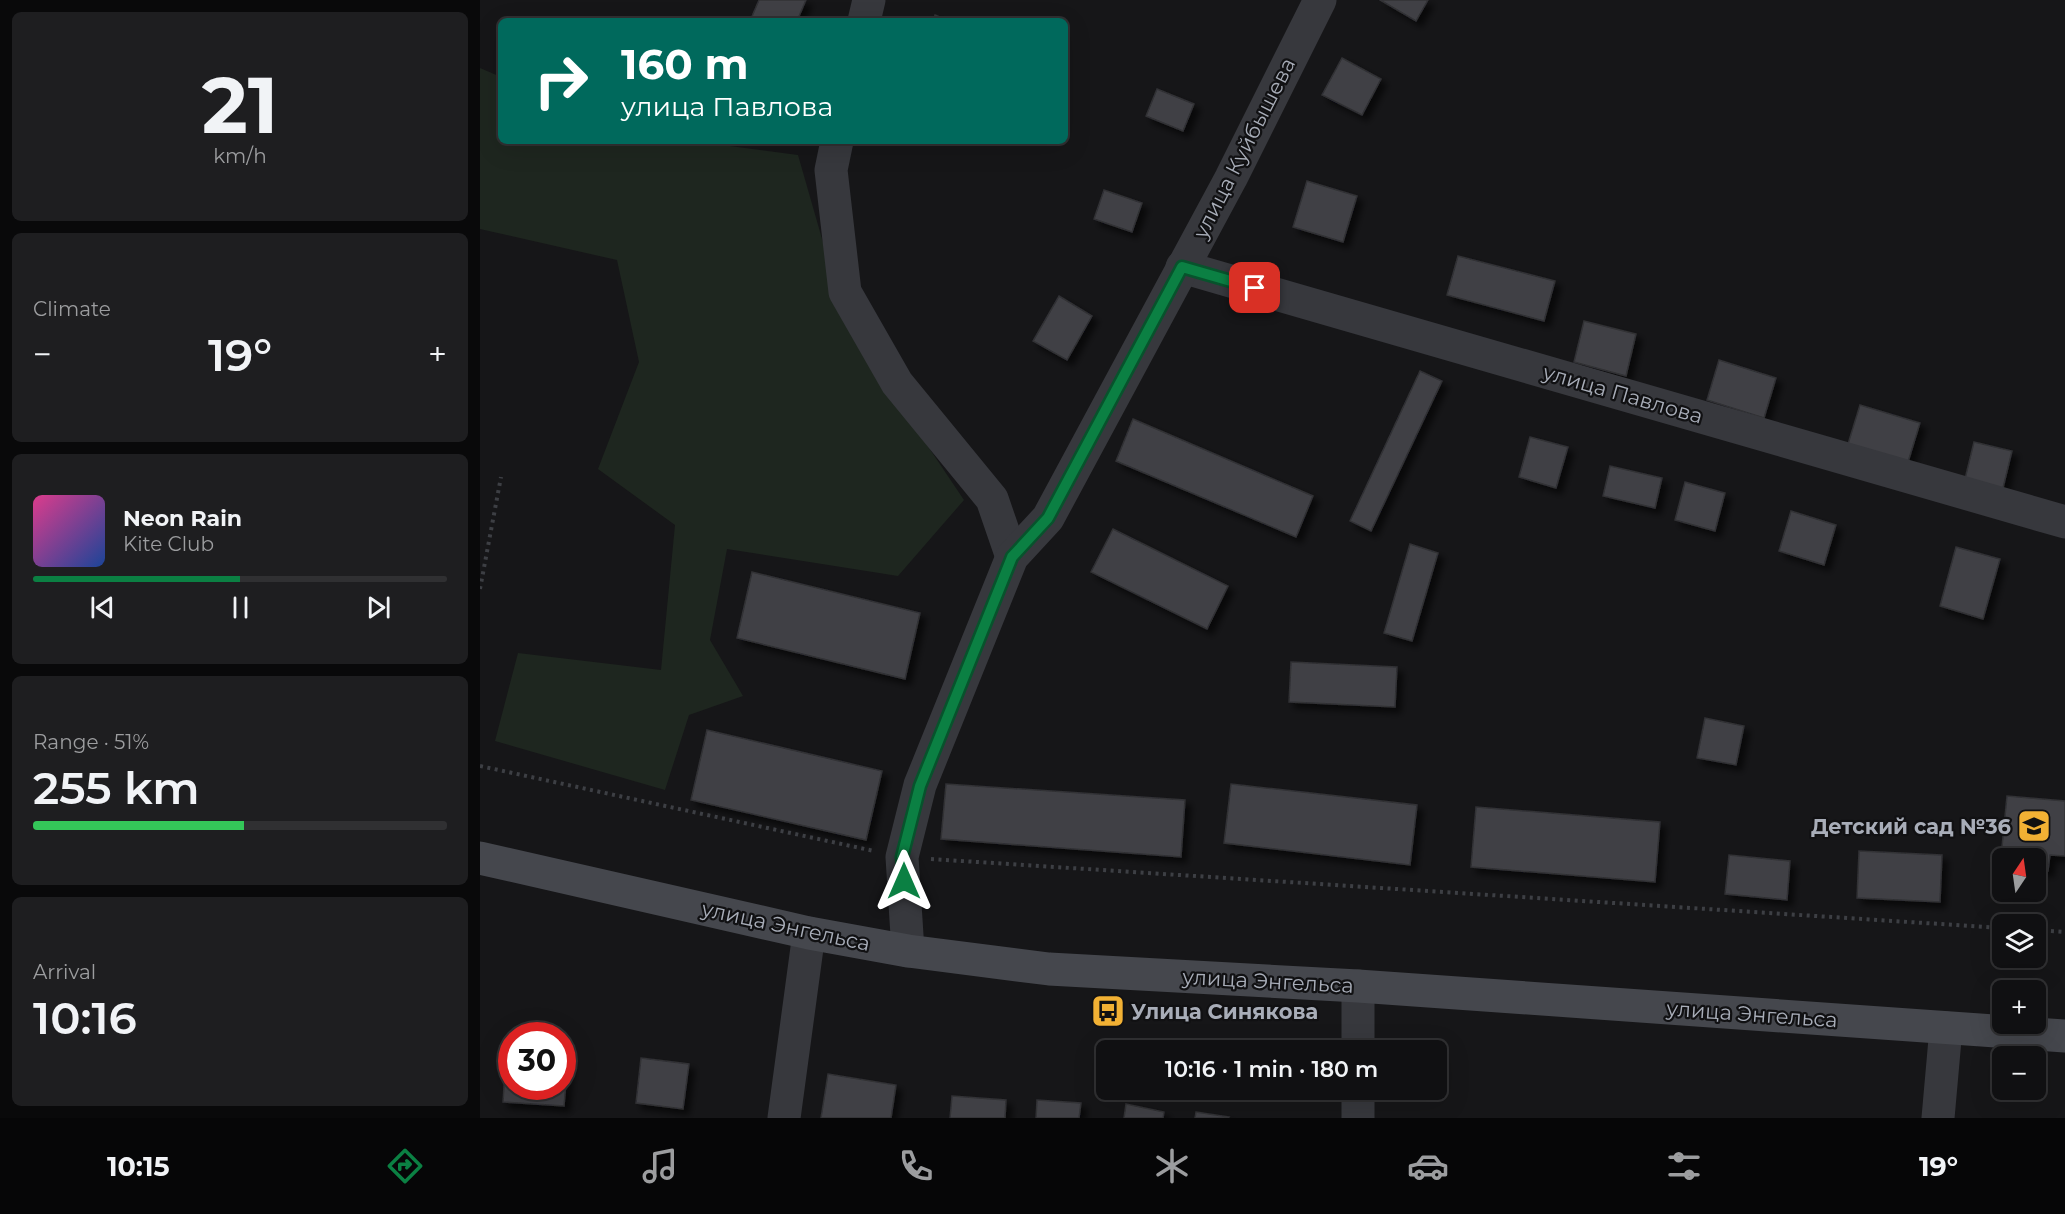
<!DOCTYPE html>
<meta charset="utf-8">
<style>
:root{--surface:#101012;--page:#1e1e20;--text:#f1f3f6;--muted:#9c9d9f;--line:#303032;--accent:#0b8043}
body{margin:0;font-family:Montserrat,sans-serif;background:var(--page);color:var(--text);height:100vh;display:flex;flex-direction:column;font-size:22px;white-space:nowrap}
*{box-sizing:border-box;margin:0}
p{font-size:20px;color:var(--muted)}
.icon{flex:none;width:33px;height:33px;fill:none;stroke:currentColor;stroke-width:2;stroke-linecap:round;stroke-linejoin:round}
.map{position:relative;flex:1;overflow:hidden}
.panel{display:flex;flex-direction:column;gap:12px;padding:12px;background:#09090a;width:480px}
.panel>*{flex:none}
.banner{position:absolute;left:18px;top:18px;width:570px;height:126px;border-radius:9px;box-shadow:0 6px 24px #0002,0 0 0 2px var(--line);background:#00695c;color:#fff;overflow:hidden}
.needle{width:39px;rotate:13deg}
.buttons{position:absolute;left:1512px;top:848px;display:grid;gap:12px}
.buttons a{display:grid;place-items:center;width:54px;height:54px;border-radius:9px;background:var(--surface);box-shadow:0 6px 24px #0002,0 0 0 2px var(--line);font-size:30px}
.speed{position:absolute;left:18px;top:1022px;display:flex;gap:12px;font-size:30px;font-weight:700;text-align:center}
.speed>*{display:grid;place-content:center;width:78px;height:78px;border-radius:50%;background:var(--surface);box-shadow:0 6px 24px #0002,0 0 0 2px var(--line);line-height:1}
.speed .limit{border:9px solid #d22;background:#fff;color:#111}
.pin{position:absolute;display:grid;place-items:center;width:51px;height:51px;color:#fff;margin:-26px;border-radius:12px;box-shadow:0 3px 9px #0006}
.me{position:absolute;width:66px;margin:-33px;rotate:0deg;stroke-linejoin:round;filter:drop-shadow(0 0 4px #0008)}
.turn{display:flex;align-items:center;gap:21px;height:126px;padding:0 24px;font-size:27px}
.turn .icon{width:78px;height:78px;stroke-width:2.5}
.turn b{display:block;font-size:42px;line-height:51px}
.big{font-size:45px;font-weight:600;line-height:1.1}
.panel .card{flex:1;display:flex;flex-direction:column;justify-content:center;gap:9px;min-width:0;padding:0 21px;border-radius:9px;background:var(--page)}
.panel .dial{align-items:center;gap:0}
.dial b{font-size:78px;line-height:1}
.song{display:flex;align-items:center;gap:18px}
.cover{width:72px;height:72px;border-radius:9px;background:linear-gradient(135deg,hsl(330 70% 55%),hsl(220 70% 35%))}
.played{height:6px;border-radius:3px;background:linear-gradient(90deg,var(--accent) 50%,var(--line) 50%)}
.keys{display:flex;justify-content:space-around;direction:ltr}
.heat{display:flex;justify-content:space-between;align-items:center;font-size:33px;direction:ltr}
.charge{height:9px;border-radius:4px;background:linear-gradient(90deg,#34c759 51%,var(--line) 0)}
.trip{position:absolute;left:616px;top:1040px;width:351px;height:60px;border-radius:9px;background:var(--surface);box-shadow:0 6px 24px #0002,0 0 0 2px var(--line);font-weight:600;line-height:60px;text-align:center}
.menu{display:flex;height:96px;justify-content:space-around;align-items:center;background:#060607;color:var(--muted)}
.menu .icon{width:42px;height:42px}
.menu .current{color:var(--accent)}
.menu b{font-size:27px;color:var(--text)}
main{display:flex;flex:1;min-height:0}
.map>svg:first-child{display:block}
.green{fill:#1e261f}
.building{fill:#404145;stroke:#303034;stroke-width:1.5;filter:url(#shadow)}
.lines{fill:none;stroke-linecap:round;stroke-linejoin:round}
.path{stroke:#3d3f44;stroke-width:4;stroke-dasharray:3 4.5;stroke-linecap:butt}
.street{stroke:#37383d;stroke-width:33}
.secondary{stroke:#45474d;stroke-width:33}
.route-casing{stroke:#07532c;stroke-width:15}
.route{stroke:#0b8043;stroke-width:10}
.labels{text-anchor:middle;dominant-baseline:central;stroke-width:4.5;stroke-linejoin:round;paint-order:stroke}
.street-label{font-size:21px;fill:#a8adb8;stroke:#111113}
.poi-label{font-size:21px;font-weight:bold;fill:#a8adb8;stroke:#111113;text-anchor:end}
</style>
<main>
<section class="panel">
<div class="card dial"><b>21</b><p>km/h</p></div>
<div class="card"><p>Climate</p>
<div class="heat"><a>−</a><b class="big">19°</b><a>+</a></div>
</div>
<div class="card">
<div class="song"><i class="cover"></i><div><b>Neon Rain</b><p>Kite Club</p></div></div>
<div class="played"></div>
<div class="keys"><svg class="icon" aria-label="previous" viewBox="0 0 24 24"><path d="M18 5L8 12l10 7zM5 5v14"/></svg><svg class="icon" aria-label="pause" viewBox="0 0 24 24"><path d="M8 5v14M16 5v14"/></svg><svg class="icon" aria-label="next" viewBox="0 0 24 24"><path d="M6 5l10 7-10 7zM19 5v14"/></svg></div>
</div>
<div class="card"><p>Range · 51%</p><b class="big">255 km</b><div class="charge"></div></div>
<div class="card"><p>Arrival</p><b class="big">10:16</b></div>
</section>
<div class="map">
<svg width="1585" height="1118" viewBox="0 0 1585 1118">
<defs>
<filter id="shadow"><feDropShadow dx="5.5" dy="5.5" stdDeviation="3" flood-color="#0009"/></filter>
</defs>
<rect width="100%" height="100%" fill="#161618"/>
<path class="green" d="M 0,68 L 21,77 L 21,141 L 212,141 L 318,155 L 367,326 L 484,500 L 418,576 L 247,549 L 230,640 L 263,696 L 209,715 L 185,790 L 15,741 L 38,653 L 181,670 L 195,525 L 118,469 L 159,362 L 137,260 L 0,229 Z"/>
<g class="building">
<path d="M 279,0 L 326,0 L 317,21 L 270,21 Z"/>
<path d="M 900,0 L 948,0 L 936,21 Z"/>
<path d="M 455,15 L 469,21 L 453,21 Z"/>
<path d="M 862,58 L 901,79 L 882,115 L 842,95 Z"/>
<path d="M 677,89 L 714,104 L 703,131 L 666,116 Z"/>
<path d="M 827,181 L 877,196 L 863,242 L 813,227 Z"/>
<path d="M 624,190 L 662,203 L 652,232 L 614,219 Z"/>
<path d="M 978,256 L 1075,281 L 1064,321 L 967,295 Z"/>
<path d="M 579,296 L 612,316 L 587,360 L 553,341 Z"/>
<path d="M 1104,321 L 1156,334 L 1146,376 L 1094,362 Z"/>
<path d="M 1239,360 L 1296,378 L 1284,418 L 1227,400 Z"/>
<path d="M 940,371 L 962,381 L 891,531 L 870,521 Z"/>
<path d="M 1380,405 L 1440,423 L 1428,462 L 1368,444 Z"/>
<path d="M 653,419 L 833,496 L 816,537 L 636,461 Z"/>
<path d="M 1050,437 L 1088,447 L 1076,488 L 1039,477 Z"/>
<path d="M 1494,442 L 1532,451 L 1522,492 L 1484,483 Z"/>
<path d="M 1130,466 L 1182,478 L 1175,508 L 1123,496 Z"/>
<path d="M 1205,482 L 1245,493 L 1235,531 L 1195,520 Z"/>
<path d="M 1311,511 L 1356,525 L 1344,565 L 1299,551 Z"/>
<path d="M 633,529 L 748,586 L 727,629 L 611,572 Z"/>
<path d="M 930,544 L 958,553 L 932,641 L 904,633 Z"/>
<path d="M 1476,547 L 1520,559 L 1503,619 L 1460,606 Z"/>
<path d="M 272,572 L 440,613 L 425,679 L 257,638 Z"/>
<path d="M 811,662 L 917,667 L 915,707 L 809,702 Z"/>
<path d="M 1225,718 L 1264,726 L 1256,765 L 1217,758 Z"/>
<path d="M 227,730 L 402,771 L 386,840 L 211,800 Z"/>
<path d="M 466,784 L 705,800 L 701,857 L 461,839 Z"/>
<path d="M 751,784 L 937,805 L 930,865 L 744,843 Z"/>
<path d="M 1527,796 L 1585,801 L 1585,856 L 1570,855 L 1568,871 L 1556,870 L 1556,858 L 1522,858 L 1522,867 L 1520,867 Z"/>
<path d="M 996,807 L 1180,822 L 1175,882 L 991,867 Z"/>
<path d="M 1379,851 L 1462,855 L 1460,902 L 1377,898 Z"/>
<path d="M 1249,855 L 1310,861 L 1307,900 L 1245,894 Z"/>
<path d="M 26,1054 L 32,1054 L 32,1086 L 82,1086 L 82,1058 L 88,1058 L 84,1106 L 23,1102 Z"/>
<path d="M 161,1058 L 209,1064 L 203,1109 L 156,1103 Z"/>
<path d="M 348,1074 L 416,1085 L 411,1118 L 341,1118 Z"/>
<path d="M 472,1096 L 526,1100 L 525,1118 L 470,1118 Z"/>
<path d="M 557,1100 L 601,1103 L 599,1118 L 556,1118 Z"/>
<path d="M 646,1104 L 684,1112 L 683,1118 L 644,1118 Z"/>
<path d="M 716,1112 L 749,1117 L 748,1118 L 715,1118 Z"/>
</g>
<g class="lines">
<g class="path">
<path d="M 0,589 L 21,477"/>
<path d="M 0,766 L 394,851"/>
<path d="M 451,859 L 1522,928"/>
<path d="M 1556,930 L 1585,932"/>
</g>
<g class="street">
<path d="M 384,21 L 389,0"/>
<path d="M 357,141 L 351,170 L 365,292 L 417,383 L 512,499 L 532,557"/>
<path d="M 702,267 L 1585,522"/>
<path d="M 428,951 L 422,857 L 440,785 L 532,557 L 568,518 L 751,178 L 840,0"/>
<path d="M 878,1050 L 878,986"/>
<path d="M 304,1118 L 329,933"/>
<path d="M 878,1118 L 878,1089"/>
<path d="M 1458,1118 L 1466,1028"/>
</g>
<path class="secondary" d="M 0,858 L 329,933 L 428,951 L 569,969 L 878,986 L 1585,1036"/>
</g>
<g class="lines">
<defs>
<path id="route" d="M 424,881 L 422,857 L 440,786 L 532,557 L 568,518 L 702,267 L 775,288"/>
</defs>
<use href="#route" class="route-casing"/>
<use href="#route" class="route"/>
</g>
<defs>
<symbol id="school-square" viewBox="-11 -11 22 22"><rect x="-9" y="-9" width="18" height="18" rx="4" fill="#f2b134" stroke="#111113"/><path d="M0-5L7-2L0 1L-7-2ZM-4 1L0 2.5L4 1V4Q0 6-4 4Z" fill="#111"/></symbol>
<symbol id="bus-square" viewBox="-11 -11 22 22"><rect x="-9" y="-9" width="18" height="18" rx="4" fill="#f2b134" stroke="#111113"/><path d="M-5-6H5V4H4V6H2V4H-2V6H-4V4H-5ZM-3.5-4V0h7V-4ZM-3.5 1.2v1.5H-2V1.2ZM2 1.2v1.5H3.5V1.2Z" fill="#111"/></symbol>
</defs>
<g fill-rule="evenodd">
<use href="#school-square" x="1535" y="807" width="38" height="38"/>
<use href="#bus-square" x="609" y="992" width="38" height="38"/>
</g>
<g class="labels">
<g class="street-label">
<text transform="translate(764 148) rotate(-63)">улица Куйбышева</text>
<text transform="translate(1143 394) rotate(16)">улица Павлова</text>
<text transform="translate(306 926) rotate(12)">улица Энгельса</text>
<text transform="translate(788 981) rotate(3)">улица Энгельса</text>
<text transform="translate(1272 1014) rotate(4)">улица Энгельса</text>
</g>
<g class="poi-label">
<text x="1531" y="826">Детский сад №36</text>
<text x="651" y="1011" text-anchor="start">Улица Синякова</text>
</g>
</g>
</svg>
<div class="buttons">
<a><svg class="needle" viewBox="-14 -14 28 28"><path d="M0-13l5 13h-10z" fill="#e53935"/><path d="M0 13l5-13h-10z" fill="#9c9d9f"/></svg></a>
<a><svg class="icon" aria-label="layers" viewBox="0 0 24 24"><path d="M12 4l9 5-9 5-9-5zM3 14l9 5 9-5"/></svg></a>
<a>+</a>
<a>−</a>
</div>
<div class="speed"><div class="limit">30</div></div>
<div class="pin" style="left:775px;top:288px;background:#d93025"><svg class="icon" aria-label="arrive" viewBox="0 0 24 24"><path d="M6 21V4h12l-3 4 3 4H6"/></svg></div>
<svg class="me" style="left:424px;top:881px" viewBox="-20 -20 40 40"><path d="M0-17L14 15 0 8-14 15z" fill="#0b8043" stroke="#fff" stroke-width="4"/></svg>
<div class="trip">10:16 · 1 min · 180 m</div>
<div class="banner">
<div class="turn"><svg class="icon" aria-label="right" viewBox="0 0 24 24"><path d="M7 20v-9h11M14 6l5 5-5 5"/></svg><div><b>160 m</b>улица Павлова</div></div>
</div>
</div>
</main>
<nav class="menu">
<b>10:15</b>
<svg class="icon current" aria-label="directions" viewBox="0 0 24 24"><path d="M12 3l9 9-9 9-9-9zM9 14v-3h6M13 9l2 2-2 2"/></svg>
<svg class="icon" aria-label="music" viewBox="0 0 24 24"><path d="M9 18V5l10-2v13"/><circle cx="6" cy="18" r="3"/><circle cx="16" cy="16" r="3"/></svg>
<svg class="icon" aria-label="phone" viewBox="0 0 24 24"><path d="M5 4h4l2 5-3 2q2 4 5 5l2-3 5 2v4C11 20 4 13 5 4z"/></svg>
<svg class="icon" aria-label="climate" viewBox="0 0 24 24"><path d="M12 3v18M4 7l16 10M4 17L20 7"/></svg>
<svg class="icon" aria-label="car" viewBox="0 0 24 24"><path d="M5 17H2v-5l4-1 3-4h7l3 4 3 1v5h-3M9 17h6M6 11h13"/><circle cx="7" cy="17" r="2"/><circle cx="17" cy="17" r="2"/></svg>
<svg class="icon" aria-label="filters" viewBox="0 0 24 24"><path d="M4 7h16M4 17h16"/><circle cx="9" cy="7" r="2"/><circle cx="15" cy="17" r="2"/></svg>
<b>19°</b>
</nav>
